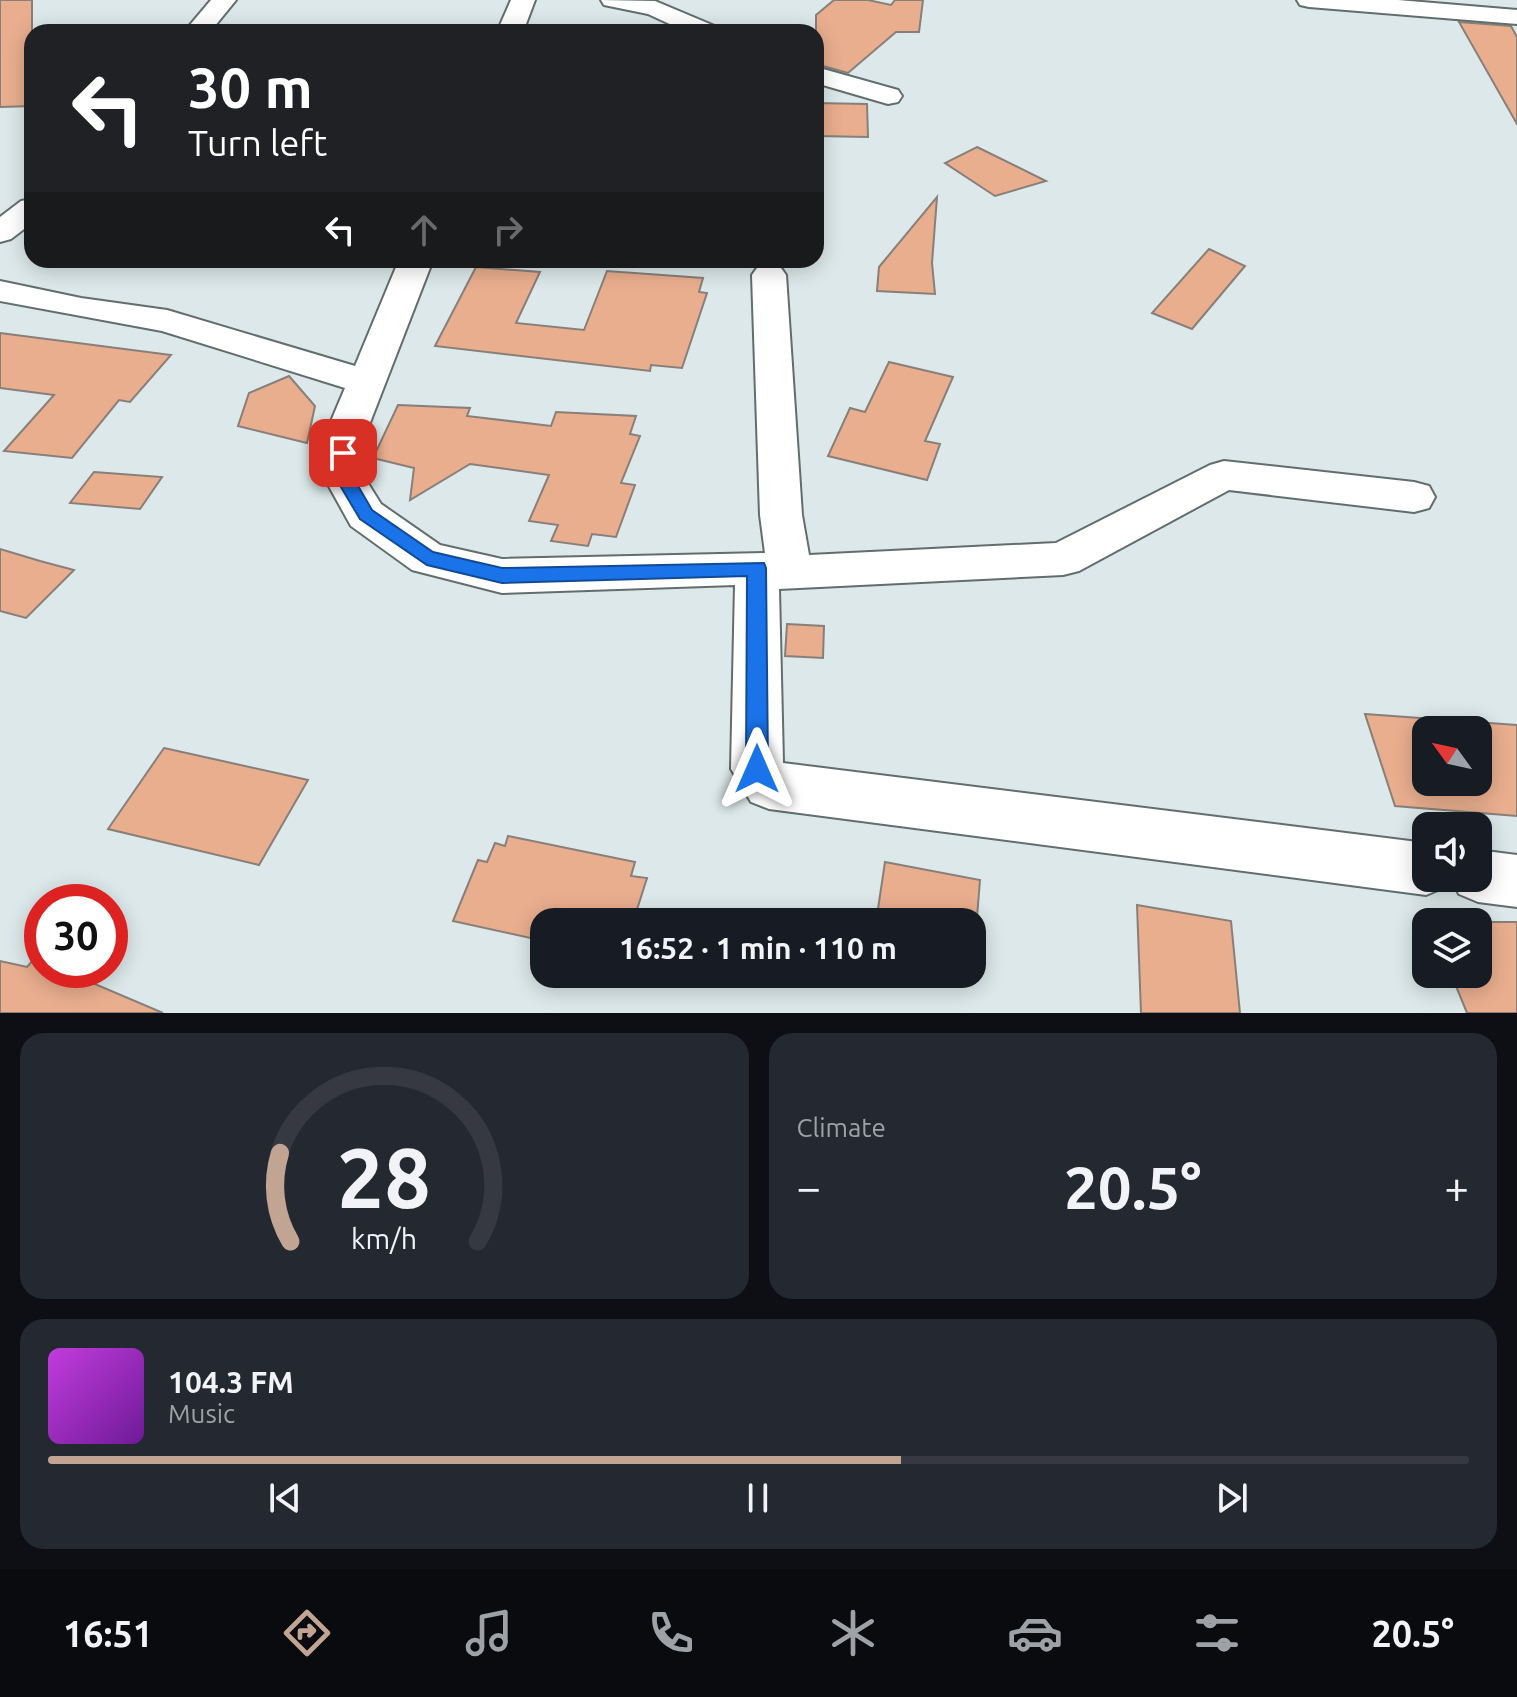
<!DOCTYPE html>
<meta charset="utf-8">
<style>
:root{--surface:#171b24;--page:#242831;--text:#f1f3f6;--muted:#9ea1a6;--line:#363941;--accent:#c1a491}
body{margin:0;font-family:Ubuntu,sans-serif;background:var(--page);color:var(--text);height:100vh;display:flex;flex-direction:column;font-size:30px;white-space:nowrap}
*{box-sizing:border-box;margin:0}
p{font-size:26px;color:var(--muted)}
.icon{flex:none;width:44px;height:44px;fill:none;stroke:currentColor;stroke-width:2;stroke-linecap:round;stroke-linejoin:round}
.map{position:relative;height:1013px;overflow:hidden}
.sheet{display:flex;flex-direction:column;gap:20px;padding:20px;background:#0d0f14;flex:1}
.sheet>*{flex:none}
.guide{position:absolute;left:24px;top:24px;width:800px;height:244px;border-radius:24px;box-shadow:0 4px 20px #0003;background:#202124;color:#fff;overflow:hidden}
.needle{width:52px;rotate:303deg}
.tools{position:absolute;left:1412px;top:716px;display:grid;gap:16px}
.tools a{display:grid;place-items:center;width:80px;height:80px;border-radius:16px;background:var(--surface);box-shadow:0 4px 20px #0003;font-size:40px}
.speed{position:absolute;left:24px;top:884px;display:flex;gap:16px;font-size:40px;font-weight:700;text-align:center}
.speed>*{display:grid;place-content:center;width:104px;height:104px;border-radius:50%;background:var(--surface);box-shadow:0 4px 20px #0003;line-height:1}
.speed .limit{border:12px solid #d22;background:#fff;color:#111}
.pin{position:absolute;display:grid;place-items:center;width:68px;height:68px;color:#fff;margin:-34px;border-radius:16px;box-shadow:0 4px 12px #0006}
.me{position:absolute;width:88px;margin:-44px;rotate:0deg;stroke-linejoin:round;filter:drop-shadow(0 0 6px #0008)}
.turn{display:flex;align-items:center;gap:28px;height:168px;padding:0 32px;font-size:36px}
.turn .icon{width:104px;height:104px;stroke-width:2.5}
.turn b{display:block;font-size:56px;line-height:68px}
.lanes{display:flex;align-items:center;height:76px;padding:0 32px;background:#0003;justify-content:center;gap:40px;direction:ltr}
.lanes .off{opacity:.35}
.big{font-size:60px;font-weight:700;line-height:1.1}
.sheet .card{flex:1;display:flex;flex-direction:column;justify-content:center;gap:12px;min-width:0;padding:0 28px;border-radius:24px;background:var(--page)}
.sheet .dial{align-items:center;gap:0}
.dial svg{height:208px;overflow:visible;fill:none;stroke:var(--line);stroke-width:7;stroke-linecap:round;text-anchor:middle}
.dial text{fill:var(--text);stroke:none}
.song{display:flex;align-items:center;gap:24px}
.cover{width:96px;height:96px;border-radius:12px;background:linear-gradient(135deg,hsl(290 70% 55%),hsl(280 70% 35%))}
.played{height:8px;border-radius:4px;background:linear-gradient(90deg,var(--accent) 60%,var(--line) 60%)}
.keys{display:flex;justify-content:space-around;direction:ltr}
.heat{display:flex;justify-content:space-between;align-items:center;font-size:44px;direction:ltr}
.sheet .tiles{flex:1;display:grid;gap:20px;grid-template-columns:1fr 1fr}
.card:last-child{grid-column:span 2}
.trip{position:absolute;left:530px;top:908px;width:456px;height:80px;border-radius:24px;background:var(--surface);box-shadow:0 4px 20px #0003;font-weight:700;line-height:80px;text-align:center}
.menu{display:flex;height:128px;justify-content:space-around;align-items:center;background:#090b0e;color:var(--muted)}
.menu .icon{width:56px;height:56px}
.menu .active{color:var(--accent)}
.menu b{font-size:36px;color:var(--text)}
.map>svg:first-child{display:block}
.building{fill:#e9ae8e;stroke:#887f7a;stroke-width:2;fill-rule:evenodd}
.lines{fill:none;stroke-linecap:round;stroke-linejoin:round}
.street-casing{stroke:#626d6d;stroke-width:4}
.street{fill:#fff;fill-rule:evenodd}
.route{fill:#1a73e8;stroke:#114b97;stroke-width:2}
</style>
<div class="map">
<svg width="1517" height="1013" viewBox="0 0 1517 1013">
<rect width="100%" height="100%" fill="#dce8e9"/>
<g class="building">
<path d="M 0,0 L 32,0 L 32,106 L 0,107 Z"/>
<path d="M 834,0 L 868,0 L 891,5 L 895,0 L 923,0 L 919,32 L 896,32 L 848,73 L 816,64 L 816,15 Z"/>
<path d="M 1459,22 L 1511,26 L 1517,37 L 1517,124 Z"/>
<path d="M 816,103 L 867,104 L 868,137 L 816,136 Z"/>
<path d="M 977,147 L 1046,181 L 995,196 L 945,163 Z"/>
<path d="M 937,197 L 932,263 L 935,294 L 877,291 L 879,267 Z"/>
<path d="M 1209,249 L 1245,266 L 1192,329 L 1152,313 Z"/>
<path d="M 476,267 L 540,272 L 516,323 L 584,330 L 607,271 L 703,278 L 699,292 L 707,293 L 682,368 L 651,365 L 650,371 L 435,346 Z"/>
<path d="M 0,333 L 171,355 L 130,402 L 119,400 L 72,458 L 4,451 L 54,395 L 0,388 Z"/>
<path d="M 889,362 L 953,377 L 925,441 L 940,444 L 927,480 L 828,456 L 850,408 L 865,412 Z"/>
<path d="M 289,376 L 315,406 L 307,443 L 238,426 L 249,393 Z"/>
<path d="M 398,405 L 470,408 L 467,416 L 551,426 L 556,412 L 636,416 L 630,434 L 640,436 L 621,483 L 635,485 L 616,537 L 592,534 L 588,546 L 551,541 L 558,525 L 529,521 L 549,475 L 470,464 L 410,500 L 414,468 L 373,458 Z"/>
<path d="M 94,472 L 162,477 L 140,509 L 70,503 Z"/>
<path d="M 0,549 L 40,561 L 74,570 L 26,618 L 0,611 Z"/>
<path d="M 787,624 L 824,626 L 823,658 L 785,656 Z"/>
<path d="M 1365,714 L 1517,725 L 1517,816 L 1395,806 ZM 1426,730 L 1478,730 L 1478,782 L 1426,782 Z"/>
<path d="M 164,748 L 308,780 L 259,865 L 108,829 Z"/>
<path d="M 508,836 L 635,862 L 631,876 L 647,878 L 633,922 L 544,922 L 544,941 L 453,921 L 478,860 L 487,862 L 495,843 L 505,846 Z"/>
<path d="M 885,862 L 980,880 L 972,979 L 947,974 L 972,974 L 972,922 L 876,922 Z"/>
<path d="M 1137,905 L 1231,921 L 1240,1013 L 1141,1013 Z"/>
<path d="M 1437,922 L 1517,922 L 1517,1013 L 1467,1013 L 1451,974 L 1478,974 L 1478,922 Z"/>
<path d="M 34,959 L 42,962 L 42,970 L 62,970 L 163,1013 L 0,1013 L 0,961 L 27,967 Z"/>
</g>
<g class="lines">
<defs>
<g id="street">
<path d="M 211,0 L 236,0 L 210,32 L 184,32 Z"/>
<path d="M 511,0 L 535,0 L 523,32 L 497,32 Z"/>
<path d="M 601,0 L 655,1 L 717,27 L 721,32 L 687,32 L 648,14 L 604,5 Z"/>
<path d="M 1297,0 L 1398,0 L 1517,10 L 1517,24 L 1309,7 L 1300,5 Z"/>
<path d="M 816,67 L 898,90 L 902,96 L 898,102 L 888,104 L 816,83 Z"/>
<path d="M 32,199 L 32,223 L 11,239 L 0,242 L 0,217 L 21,201 Z"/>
<path d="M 399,260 L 433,260 L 366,433 L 361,472 L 381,504 L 440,545 L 502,559 L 765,553 L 760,515 L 752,275 L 757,268 L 769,265 L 781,268 L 786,275 L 802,515 L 809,555 L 1056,543 L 1210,465 L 1224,461 L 1414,482 L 1429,486 L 1435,497 L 1429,508 L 1414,512 L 1229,490 L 1079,571 L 1063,575 L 779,589 L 783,763 L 1426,843 L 1426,878 L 1449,878 L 1445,887 L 1426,895 L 769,809 L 751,802 L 731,769 L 735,585 L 502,593 L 412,570 L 351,526 L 321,472 L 326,433 L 345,388 L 162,331 L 0,301 L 0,281 L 81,298 L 167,310 L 355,366 Z"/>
<path d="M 1478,850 L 1517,855 L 1517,907 L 1478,902 L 1459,894 L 1451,878 L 1478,878 Z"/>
</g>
</defs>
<use href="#street" class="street-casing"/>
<use href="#street" class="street"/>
</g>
<path class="route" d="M 343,447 L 352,453 L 350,472 L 372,510 L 433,552 L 502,568 L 764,563 L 766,568 L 768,769 L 765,775 L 757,778 L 749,775 L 746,769 L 747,576 L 502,583 L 427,565 L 360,519 L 332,472 L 335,453 Z"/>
</svg>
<div class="tools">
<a><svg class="needle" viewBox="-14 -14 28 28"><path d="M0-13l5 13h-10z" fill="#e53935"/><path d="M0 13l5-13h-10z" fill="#9ea1a6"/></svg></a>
<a><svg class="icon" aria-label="sound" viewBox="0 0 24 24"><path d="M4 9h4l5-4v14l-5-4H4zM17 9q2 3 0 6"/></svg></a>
<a><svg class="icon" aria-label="layers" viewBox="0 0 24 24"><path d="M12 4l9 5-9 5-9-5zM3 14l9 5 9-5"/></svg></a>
</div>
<div class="speed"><div class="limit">30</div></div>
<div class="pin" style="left:343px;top:453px;background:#d93025"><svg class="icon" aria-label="arrive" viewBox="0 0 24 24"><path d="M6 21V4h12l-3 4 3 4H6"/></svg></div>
<svg class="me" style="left:757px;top:769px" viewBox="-20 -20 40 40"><path d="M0-17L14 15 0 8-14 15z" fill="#1a73e8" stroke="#fff" stroke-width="4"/></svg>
<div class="trip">16:52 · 1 min · 110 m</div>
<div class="guide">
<div class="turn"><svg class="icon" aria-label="left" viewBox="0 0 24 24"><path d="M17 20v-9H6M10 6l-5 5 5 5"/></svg><div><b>30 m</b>Turn left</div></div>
<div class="lanes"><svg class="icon" aria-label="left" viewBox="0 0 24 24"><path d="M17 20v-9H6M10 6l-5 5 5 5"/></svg><svg class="icon off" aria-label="ahead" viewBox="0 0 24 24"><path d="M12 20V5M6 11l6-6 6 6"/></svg><svg class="icon off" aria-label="right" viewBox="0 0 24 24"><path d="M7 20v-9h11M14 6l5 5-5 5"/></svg></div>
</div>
</div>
<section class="sheet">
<div class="tiles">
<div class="card dial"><svg viewBox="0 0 100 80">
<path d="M14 69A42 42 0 1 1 86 69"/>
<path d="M14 69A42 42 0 0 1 10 35" stroke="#c1a491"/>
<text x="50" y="56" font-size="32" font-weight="700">28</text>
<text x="50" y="72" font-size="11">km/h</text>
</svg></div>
<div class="card"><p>Climate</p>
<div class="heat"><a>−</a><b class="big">20.5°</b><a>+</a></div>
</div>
<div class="card">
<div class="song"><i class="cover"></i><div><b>104.3 FM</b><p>Music</p></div></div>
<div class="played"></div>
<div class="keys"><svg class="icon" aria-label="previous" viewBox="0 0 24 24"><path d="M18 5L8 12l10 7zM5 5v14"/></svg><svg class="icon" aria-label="pause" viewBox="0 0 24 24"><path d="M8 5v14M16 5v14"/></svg><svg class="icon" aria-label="next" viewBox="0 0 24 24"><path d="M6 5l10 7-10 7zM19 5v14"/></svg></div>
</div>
</div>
</section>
<nav class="menu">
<b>16:51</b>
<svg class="icon active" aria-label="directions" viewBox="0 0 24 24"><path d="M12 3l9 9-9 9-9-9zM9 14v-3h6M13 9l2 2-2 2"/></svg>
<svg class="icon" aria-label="music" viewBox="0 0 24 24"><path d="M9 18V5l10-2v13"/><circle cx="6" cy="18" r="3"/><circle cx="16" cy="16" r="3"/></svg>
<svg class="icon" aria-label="phone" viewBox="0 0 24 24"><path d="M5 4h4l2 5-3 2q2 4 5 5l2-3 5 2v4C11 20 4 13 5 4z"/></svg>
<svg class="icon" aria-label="climate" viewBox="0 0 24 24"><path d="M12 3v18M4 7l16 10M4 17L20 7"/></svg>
<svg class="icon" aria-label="car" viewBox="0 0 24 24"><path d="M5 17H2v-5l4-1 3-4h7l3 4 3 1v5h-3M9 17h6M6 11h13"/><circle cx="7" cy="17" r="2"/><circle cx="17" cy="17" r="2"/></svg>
<svg class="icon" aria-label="filters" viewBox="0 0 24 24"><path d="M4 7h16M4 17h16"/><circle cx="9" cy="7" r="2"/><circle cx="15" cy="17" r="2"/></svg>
<b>20.5°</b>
</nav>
